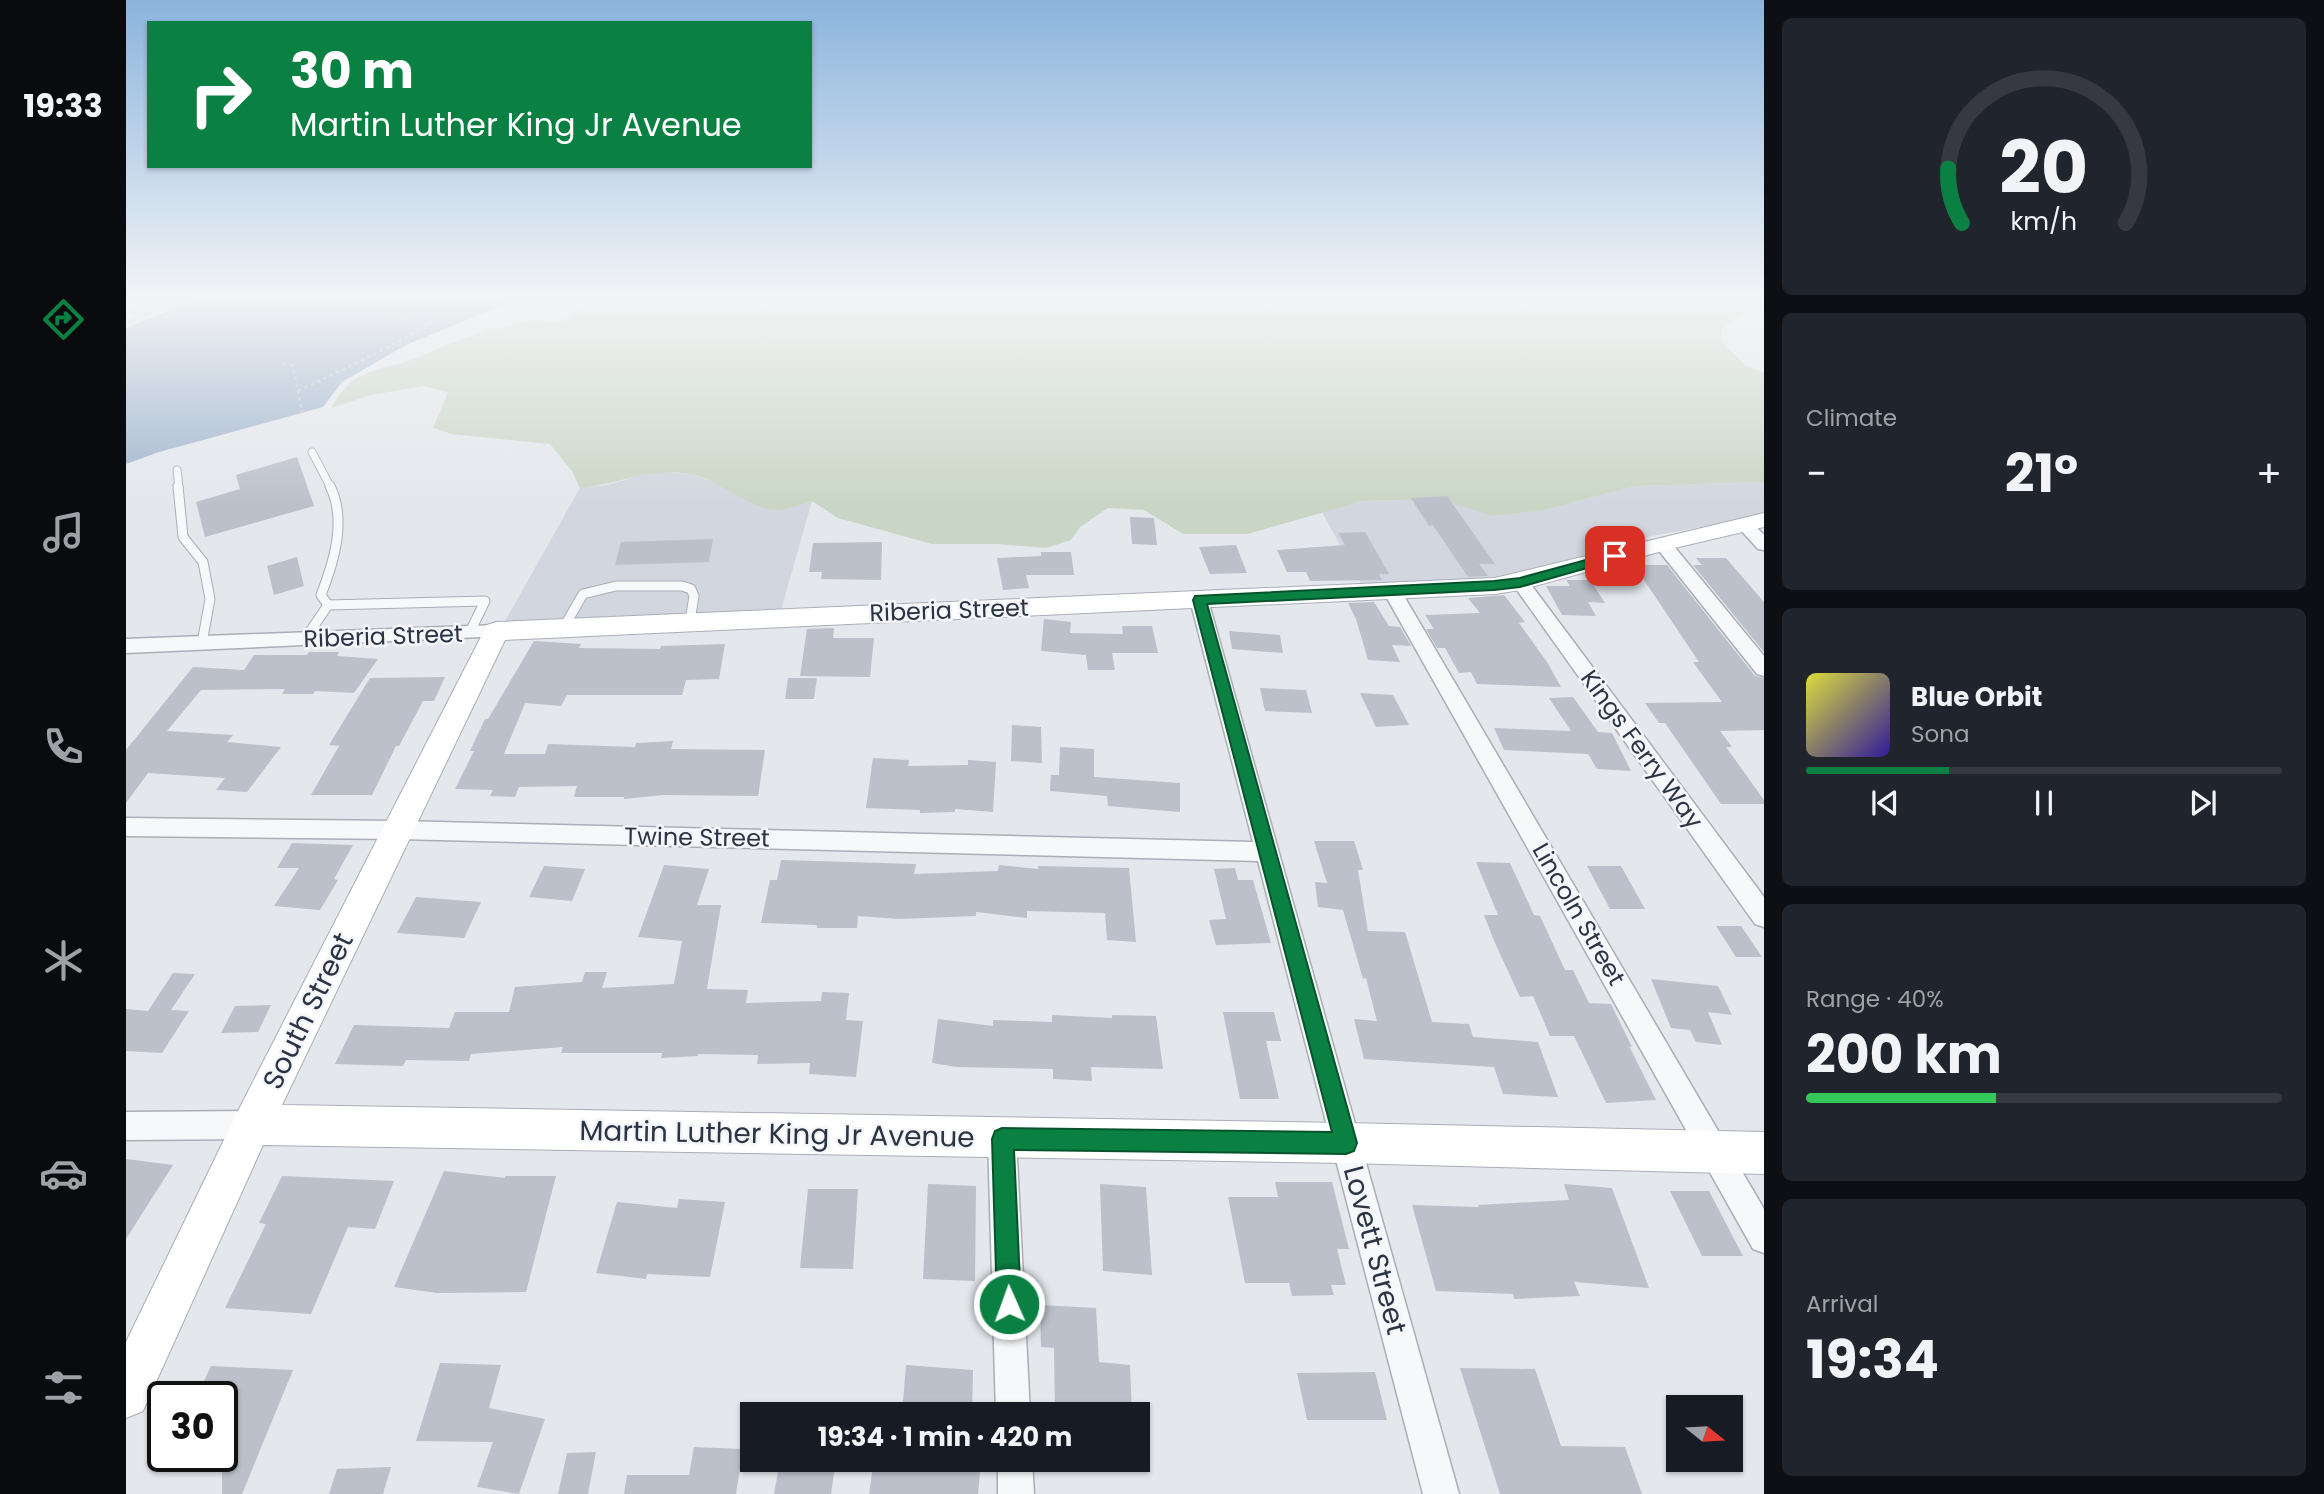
<!DOCTYPE html>
<meta charset="utf-8">
<style>
:root{--surface:#171b24;--page:#20242c;--text:#f1f3f6;--muted:#9ea1a6;--line:#363941;--accent:#0b8043}
body{margin:0;font-family:Poppins,sans-serif;background:var(--page);color:var(--text);height:100vh;display:flex;flex-direction:column;font-size:26px;white-space:nowrap}
*{box-sizing:border-box;margin:0}
p{font-size:23px;color:var(--muted)}
.icon{flex:none;width:38px;height:38px;fill:none;stroke:currentColor;stroke-width:2;stroke-linecap:round;stroke-linejoin:round}
.map{position:relative;flex:1;overflow:hidden}
.side{display:flex;flex-direction:column;gap:18px;padding:18px;background:#0d0f14;width:560px}
.side>*{flex:none}
.banner{position:absolute;left:21px;top:21px;width:665px;height:147px;border-radius:0px;box-shadow:0 2px 5px #0004;background:#0b8043;color:#fff;overflow:hidden}
.needle{width:46px;rotate:108deg}
.controls{position:absolute;left:1540px;top:1395px;display:grid;gap:14px}
.controls a{display:grid;place-items:center;width:77px;height:77px;border-radius:0px;background:var(--surface);box-shadow:0 2px 5px #0004;font-size:35px}
.speed{position:absolute;left:21px;top:1381px;display:flex;gap:14px;font-size:35px;font-weight:700;text-align:center}
.speed>*{display:grid;place-content:center;width:91px;height:91px;border-radius:50%;background:var(--surface);box-shadow:0 2px 5px #0004;line-height:1}
.speed .limit{border:4px solid #111;border-radius:10px;background:#fff;color:#111}
.pin{position:absolute;display:grid;place-items:center;width:60px;height:60px;color:#fff;margin:-30px;border-radius:14px;box-shadow:0 4px 10px #0006}
.me{position:absolute;width:77px;margin:-38px;rotate:358deg;stroke-linejoin:round;filter:drop-shadow(0 0 5px #0008)}
.turn{display:flex;align-items:center;gap:24px;height:147px;padding:0 28px;font-size:32px}
.turn .icon{width:91px;height:91px;stroke-width:2.5}
.turn b{display:block;font-size:49px;line-height:60px}
.big{font-size:52px;font-weight:700;line-height:1.1}
.side .tile{flex:1;display:flex;flex-direction:column;justify-content:center;gap:10px;min-width:0;padding:0 24px;border-radius:10px;background:var(--page)}
.side .dial{align-items:center;gap:0}
.dial svg{height:182px;overflow:visible;fill:none;stroke:var(--line);stroke-width:7;stroke-linecap:round;text-anchor:middle}
.dial text{fill:var(--text);stroke:none}
.song{display:flex;align-items:center;gap:21px}
.cover{width:84px;height:84px;border-radius:10px;background:linear-gradient(135deg,hsl(60 70% 55%),hsl(250 70% 35%))}
.played{height:7px;border-radius:4px;background:linear-gradient(90deg,var(--accent) 30%,var(--line) 30%)}
.keys{display:flex;justify-content:space-around;direction:ltr}
.heat{display:flex;justify-content:space-between;align-items:center;font-size:38px;direction:ltr}
.charge{height:10px;border-radius:5px;background:linear-gradient(90deg,#34c759 40%,var(--line) 0)}
.trip{position:absolute;left:614px;top:1402px;width:410px;height:70px;border-radius:0px;background:var(--surface);box-shadow:0 2px 5px #0004;font-weight:700;line-height:70px;text-align:center}
main{display:flex;flex:1;min-height:0}
.menu{display:flex;flex-direction:column;width:126px;justify-content:space-around;align-items:center;background:#090b0e;color:var(--muted)}
.menu .icon{width:49px;height:49px}
.menu .on{color:var(--accent)}
.menu b{font-size:32px;color:var(--text)}
.map>svg:first-child{display:block}
.built{fill:#d2d6de}
.green{fill:#c9d6c5}
.water{fill:#9fb4cc}
.building{fill:#bbc0ca}
.lines{fill:none;stroke-linecap:round;stroke-linejoin:round}
.lane-far1-casing{stroke:#a9aeb7;stroke-width:9}
.lane-casing{stroke:#a9aeb7;stroke-width:11}
.street-casing{stroke:#a9aeb7;stroke-width:3}
.secondary-casing{stroke:#a9aeb7;stroke-width:2}
.path{stroke:#c2c5cb;stroke-width:2.5;stroke-dasharray:3.5 3.5;stroke-linecap:butt}
.lane-far1{stroke:#f7f8fa;stroke-width:7}
.lane{stroke:#f7f8fa;stroke-width:9}
.street{fill:#f7f8fa;fill-rule:evenodd}
.secondary{fill:#fff;fill-rule:evenodd}
.route{fill:#0b8043;stroke:#07532c;stroke-width:2}
.labels{text-anchor:middle;dominant-baseline:central;stroke-width:5;stroke-linejoin:round;paint-order:stroke}
.street-label{font-size:24px;fill:#2b3445;stroke:#f4f6f9}
.near-street-label{font-size:28px;fill:#2b3445;stroke:#f4f6f9}
</style>
<main>
<nav class="menu">
<b>19:33</b>
<svg class="icon on" aria-label="directions" viewBox="0 0 24 24"><path d="M12 3l9 9-9 9-9-9zM9 14v-3h6M13 9l2 2-2 2"/></svg>
<svg class="icon" aria-label="music" viewBox="0 0 24 24"><path d="M9 18V5l10-2v13"/><circle cx="6" cy="18" r="3"/><circle cx="16" cy="16" r="3"/></svg>
<svg class="icon" aria-label="phone" viewBox="0 0 24 24"><path d="M5 4h4l2 5-3 2q2 4 5 5l2-3 5 2v4C11 20 4 13 5 4z"/></svg>
<svg class="icon" aria-label="climate" viewBox="0 0 24 24"><path d="M12 3v18M4 7l16 10M4 17L20 7"/></svg>
<svg class="icon" aria-label="car" viewBox="0 0 24 24"><path d="M5 17H2v-5l4-1 3-4h7l3 4 3 1v5h-3M9 17h6M6 11h13"/><circle cx="7" cy="17" r="2"/><circle cx="17" cy="17" r="2"/></svg>
<svg class="icon" aria-label="filters" viewBox="0 0 24 24"><path d="M4 7h16M4 17h16"/><circle cx="9" cy="7" r="2"/><circle cx="15" cy="17" r="2"/></svg>
</nav>
<div class="map">
<svg width="1638" height="1494" viewBox="0 0 1638 1494">
<rect width="100%" height="100%" fill="#e4e7ec"/>
<g class="built">
<path d="M 530,471 L 567,474 L 606,490 L 632,505 L 652,510 L 686,501 L 655,610 L 378,623 L 454,488 L 481,485 Z"/>
<path d="M 1638,482 L 1638,512 L 1604,522 L 1520,537 L 1521,539 L 1387,576 L 1362,579 L 1236,585 L 1196,512 L 1237,501 L 1314,499 L 1418,510 L 1509,486 Z"/>
</g>
<g class="green">
<path d="M 22,296 L 68,296 L 69,297 L 0,325 L 0,320 L 5,319 L 7,315 L 0,313 Z"/>
<path d="M 460,296 L 1638,296 L 1638,306 C 1621,309 1608,319 1595,330 L 1596,342 L 1619,365 L 1638,373 L 1638,482 L 1509,486 L 1418,510 L 1366,516 L 1314,499 L 1237,501 L 1121,534 L 1057,534 L 1018,510 L 982,508 L 954,527 L 945,540 L 920,548 L 871,544 L 806,544 L 712,518 L 686,501 C 676,504 665,508 654,510 C 629,512 592,479 565,474 C 523,467 495,484 454,488 L 446,471 L 424,444 L 326,434 L 307,428 L 322,392 L 297,386 L 245,395 L 205,408 C 210,400 217,389 224,383 C 246,366 272,367 295,356 C 330,339 370,328 408,320 C 417,319 424,325 434,321 C 444,317 458,306 460,296 Z"/>
</g>
<path class="water" d="M 79,296 L 399,296 L 280,345 L 216,382 L 197,407 L 33,452 L 0,464 L 0,328 Z"/>
<g class="building">
<path d="M 171,457 L 188,506 L 79,537 L 70,502 L 114,489 L 110,475 Z"/>
<path d="M 1321,496 L 1369,564 L 1353,564 L 1362,576 L 1342,577 L 1307,525 L 1303,526 L 1285,498 Z"/>
<path d="M 1004,517 L 1028,518 L 1031,545 L 1006,544 Z"/>
<path d="M 1239,532 L 1263,574 L 1253,574 L 1256,580 L 1184,581 L 1180,572 L 1161,572 L 1151,550 L 1219,545 L 1212,533 Z"/>
<path d="M 587,539 L 583,562 L 489,565 L 495,542 Z"/>
<path d="M 756,542 L 755,580 L 695,579 L 696,572 L 683,572 L 687,543 Z"/>
<path d="M 1110,545 L 1121,573 L 1084,574 L 1073,547 Z"/>
<path d="M 915,552 L 945,552 L 948,575 L 900,575 L 903,588 L 877,590 L 871,558 L 915,556 Z"/>
<path d="M 171,557 L 178,586 L 148,595 L 141,566 Z"/>
<path d="M 1570,558 L 1600,558 L 1638,602 L 1638,652 L 1567,565 L 1576,565 Z"/>
<path d="M 1508,565 L 1541,565 L 1629,676 L 1638,678 L 1638,730 L 1594,731 L 1606,747 L 1600,747 L 1638,800 L 1638,804 L 1595,804 L 1539,723 L 1533,723 L 1519,703 L 1596,702 L 1567,662 L 1573,662 Z"/>
<path d="M 1440,580 L 1464,580 L 1479,603 L 1462,602 L 1470,616 L 1436,615 L 1420,586 L 1444,586 Z"/>
<path d="M 1378,595 L 1399,622 L 1393,623 L 1421,662 L 1435,687 L 1351,684 L 1345,672 L 1333,673 L 1319,648 L 1311,648 L 1300,629 L 1308,629 L 1299,615 L 1354,613 L 1342,598 Z"/>
<path d="M 1248,602 L 1263,626 L 1274,627 L 1285,646 L 1266,645 L 1274,662 L 1242,660 L 1230,619 L 1222,603 Z"/>
<path d="M 918,619 L 945,622 L 944,633 L 997,634 L 996,626 L 1026,626 L 1032,653 L 986,653 L 989,670 L 962,670 L 960,655 L 915,651 Z"/>
<path d="M 708,628 L 707,638 L 748,638 L 744,677 L 674,676 L 681,629 Z"/>
<path d="M 1103,631 L 1154,635 L 1157,653 L 1106,649 Z"/>
<path d="M 408,641 L 455,644 L 453,648 L 534,649 L 535,646 L 599,644 L 593,679 L 560,680 L 556,695 L 441,695 L 435,706 L 399,703 L 378,754 L 419,754 L 422,744 L 509,747 L 510,743 L 547,741 L 545,749 L 639,750 L 632,796 L 537,795 L 498,799 L 498,797 L 448,797 L 451,786 L 393,787 L 389,797 L 364,796 L 367,790 L 329,789 L 348,751 L 344,751 L 359,719 L 362,719 Z"/>
<path d="M 183,652 L 213,652 L 211,656 L 252,659 L 228,693 L 189,691 L 187,694 L 156,694 L 159,689 L 75,690 L 41,731 L 107,735 L 101,742 L 155,747 L 121,792 L 90,790 L 99,778 L 22,773 L 0,803 L 0,750 L 67,667 L 118,670 L 128,655 L 181,655 Z"/>
<path d="M 319,677 L 308,701 L 297,701 L 273,746 L 270,746 L 246,795 L 185,795 L 213,746 L 203,745 L 244,678 Z"/>
<path d="M 662,678 L 691,678 L 688,699 L 659,699 Z"/>
<path d="M 1134,688 L 1180,690 L 1186,713 L 1139,711 Z"/>
<path d="M 1234,693 L 1267,695 L 1283,725 L 1250,727 Z"/>
<path d="M 1447,697 L 1472,732 L 1486,733 L 1505,771 L 1471,769 L 1462,754 L 1378,750 L 1368,728 L 1445,731 L 1423,698 Z"/>
<path d="M 886,725 L 915,727 L 916,763 L 885,761 Z"/>
<path d="M 934,747 L 968,749 L 968,777 L 1054,783 L 1054,812 L 982,806 L 981,796 L 924,791 L 925,775 L 933,775 Z"/>
<path d="M 747,758 L 783,760 L 782,766 L 842,765 L 842,760 L 870,762 L 867,812 L 829,809 L 829,812 L 794,813 L 794,810 L 740,808 Z"/>
<path d="M 1188,841 L 1228,841 L 1237,870 L 1232,870 L 1242,931 L 1279,932 L 1306,1022 L 1343,1024 L 1347,1037 L 1412,1042 L 1432,1097 L 1377,1094 L 1368,1067 L 1238,1059 L 1228,1019 L 1251,1021 L 1240,978 L 1237,979 L 1217,910 L 1192,907 L 1189,882 L 1201,883 Z"/>
<path d="M 166,843 L 227,845 L 208,879 L 212,880 L 194,910 L 148,906 L 173,868 L 151,868 Z"/>
<path d="M 655,860 L 790,864 L 788,874 L 872,871 L 873,865 L 912,869 L 912,866 L 1003,868 L 1010,942 L 981,940 L 979,913 L 901,911 L 901,918 L 850,912 L 850,916 L 773,919 L 732,916 L 731,928 L 691,928 L 691,925 L 635,923 L 644,880 L 651,880 Z"/>
<path d="M 1350,862 L 1384,863 L 1408,915 L 1414,916 L 1439,970 L 1447,970 L 1463,1003 L 1485,1004 L 1506,1047 L 1503,1046 L 1530,1100 L 1480,1103 L 1448,1036 L 1424,1036 L 1407,996 L 1394,997 L 1369,943 L 1358,915 L 1372,915 Z"/>
<path d="M 538,865 L 583,869 L 571,905 L 595,905 L 581,989 L 622,990 L 620,1003 L 695,1001 L 696,992 L 723,993 L 720,1020 L 737,1021 L 730,1077 L 683,1074 L 684,1063 L 631,1064 L 632,1055 L 572,1054 L 572,1056 L 535,1058 L 536,1053 L 435,1053 L 437,1047 L 345,1054 L 343,1061 L 280,1060 L 277,1066 L 209,1064 L 228,1025 L 323,1028 L 329,1012 L 383,1012 L 389,987 L 456,982 L 459,972 L 481,972 L 476,988 L 548,984 L 556,941 L 512,937 Z"/>
<path d="M 418,866 L 459,869 L 446,901 L 403,897 Z"/>
<path d="M 1461,866 L 1495,866 L 1519,909 L 1484,909 Z"/>
<path d="M 1109,868 L 1112,880 L 1127,880 L 1145,943 L 1090,945 L 1083,920 L 1100,919 L 1088,869 Z"/>
<path d="M 290,897 L 355,902 L 338,938 L 271,933 Z"/>
<path d="M 1590,926 L 1615,926 L 1636,957 L 1610,957 Z"/>
<path d="M 47,973 L 69,974 L 45,1010 L 63,1011 L 36,1053 L 0,1051 L 0,1009 L 22,1011 Z"/>
<path d="M 1525,979 L 1592,986 L 1606,1015 L 1582,1012 L 1596,1045 L 1570,1042 L 1564,1030 L 1545,1028 Z"/>
<path d="M 145,1005 L 132,1032 L 95,1033 L 109,1006 Z"/>
<path d="M 1097,1012 L 1148,1012 L 1155,1041 L 1140,1041 L 1153,1099 L 1114,1099 Z"/>
<path d="M 926,1015 L 986,1018 L 986,1015 L 1030,1016 L 1037,1069 L 965,1067 L 966,1081 L 927,1079 L 927,1069 L 831,1067 L 806,1063 L 812,1019 L 867,1026 L 867,1020 L 926,1022 Z"/>
<path d="M 0,1159 L 47,1165 L 0,1239 Z"/>
<path d="M 318,1171 L 379,1178 L 379,1176 L 430,1176 L 400,1292 L 311,1293 L 268,1287 Z"/>
<path d="M 156,1176 L 268,1181 L 249,1229 L 222,1227 L 185,1314 L 99,1308 L 140,1224 L 133,1223 Z"/>
<path d="M 1149,1182 L 1206,1182 L 1223,1249 L 1211,1249 L 1220,1285 L 1205,1285 L 1208,1295 L 1166,1296 L 1163,1283 L 1119,1283 L 1102,1197 L 1152,1197 Z"/>
<path d="M 802,1184 L 850,1186 L 849,1281 L 797,1279 Z"/>
<path d="M 974,1184 L 1020,1187 L 1026,1275 L 977,1271 Z"/>
<path d="M 1438,1184 L 1486,1188 L 1523,1288 L 1448,1282 L 1454,1296 L 1388,1299 L 1387,1294 L 1310,1291 L 1286,1205 L 1353,1207 L 1352,1205 L 1443,1200 Z"/>
<path d="M 682,1189 L 732,1189 L 727,1269 L 674,1268 Z"/>
<path d="M 1544,1191 L 1583,1191 L 1617,1256 L 1576,1256 Z"/>
<path d="M 553,1199 L 599,1202 L 584,1277 L 521,1274 L 520,1279 L 470,1273 L 491,1202 L 551,1208 Z"/>
<path d="M 914,1305 L 970,1308 L 973,1362 L 1004,1365 L 1006,1414 L 929,1414 L 928,1348 L 915,1347 Z"/>
<path d="M 314,1363 L 375,1365 L 363,1408 L 419,1419 L 393,1494 L 351,1487 L 367,1442 L 290,1441 Z"/>
<path d="M 780,1365 L 847,1370 L 846,1414 L 776,1414 Z"/>
<path d="M 85,1366 L 167,1370 L 116,1494 L 96,1494 L 96,1396 L 71,1396 Z"/>
<path d="M 1334,1368 L 1409,1369 L 1435,1446 L 1499,1447 L 1516,1494 L 1374,1494 Z"/>
<path d="M 1249,1372 L 1261,1420 L 1181,1420 L 1171,1373 Z"/>
<path d="M 568,1447 L 617,1449 L 610,1494 L 498,1494 L 501,1475 L 563,1475 Z"/>
<path d="M 470,1452 L 462,1494 L 432,1494 L 441,1453 Z"/>
<path d="M 654,1460 L 710,1460 L 705,1494 L 648,1494 Z"/>
<path d="M 748,1460 L 855,1460 L 852,1494 L 743,1494 Z"/>
<path d="M 265,1467 L 257,1494 L 203,1494 L 211,1469 Z"/>
</g>
<g class="lines">
<defs>
<g id="lane-far1">
<path d="M 186,452 L 205,488"/>
<path d="M 51,470 L 53,488"/>
</g>
<g id="lane">
<path d="M 52,486 L 57,537 L 77,562 L 84,599 L 76,643"/>
<path d="M 202,605 L 195,595 C 208,562 221,520 204,486"/>
<path d="M 438,627 L 457,594 L 490,586 L 556,586 L 565,589 L 568,596 L 564,621"/>
<path d="M 179,639 L 202,605 L 359,601 L 344,632"/>
</g>
<g id="street">
<path d="M 1619,521 L 1625,522 L 1638,535 L 1638,550 L 1632,549 L 1611,526 Z"/>
<path d="M 1536,538 L 1542,539 L 1638,656 L 1638,676 L 1631,674 L 1530,547 L 1528,543 Z"/>
<path d="M 1394,576 L 1400,578 L 1638,897 L 1638,927 L 1629,924 L 1388,586 L 1385,582 L 1388,578 Z"/>
<path d="M 1266,585 L 1275,591 L 1638,1209 L 1638,1253 L 1627,1249 L 1257,591 Z"/>
<path d="M 1073,594 L 1082,600 L 1333,1494 L 1297,1494 L 1132,861 L 272,839 L 0,836 L 0,818 L 272,821 L 1127,842 L 1064,600 Z"/>
<path d="M 370,625 L 377,626 L 379,631 L 377,636 L 0,653 L 0,639 Z"/>
<path d="M 126,1111 L 136,1115 L 140,1125 L 136,1135 L 126,1139 L 0,1140 L 0,1112 Z"/>
<path d="M 876,1124 L 886,1128 L 890,1138 L 904,1414 L 870,1414 L 862,1138 L 866,1128 Z"/>
<path d="M 872,1460 L 906,1460 L 908,1494 L 872,1494 Z"/>
</g>
<path id="secondary" d="M 1638,513 L 1638,527 L 1540,550 L 1394,590 L 1369,594 L 379,640 L 156,1105 L 1220,1123 L 1638,1132 L 1638,1174 L 1220,1163 L 137,1145 L 17,1411 L 0,1418 L 0,1342 L 112,1111 L 361,625 L 370,622 L 1369,578 Z"/>
</defs>
<use href="#lane-far1" class="lane-far1-casing"/>
<use href="#lane" class="lane-casing"/>
<use href="#street" class="street-casing"/>
<use href="#secondary" class="secondary-casing"/>
<g class="path">
<path d="M 258,312 L 303,325"/>
<path d="M 157,363 L 167,366 L 176,413"/>
<path d="M 172,391 L 245,356 L 357,296"/>
</g>
<use href="#lane-far1" class="lane-far1"/>
<use href="#lane" class="lane"/>
<use href="#street" class="street"/>
<use href="#secondary" class="secondary"/>
</g>
<linearGradient id="sky" x2="0" y2="1"><stop stop-color="#8bb4dd"/><stop offset="0.59" stop-color="#f3f4f6"/><stop offset="1" stop-color="#f3f4f6" stop-opacity="0"/></linearGradient>
<rect width="1638" height="505" fill="url(#sky)"/>
<path class="route" d="M 1489,552 L 1495,556 L 1493,559 L 1394,587 L 1368,590 L 1081,604 L 1231,1143 L 1228,1151 L 1220,1154 L 888,1150 L 895,1304 L 891,1312 L 883,1316 L 874,1312 L 871,1304 L 866,1139 L 869,1131 L 876,1128 L 1206,1132 L 1067,600 L 1069,596 L 1368,581 L 1394,578 Z"/>
<g class="labels">
<g class="street-label">
<text transform="translate(823 610) rotate(-2)">Riberia Street</text>
<text transform="translate(257 636) rotate(-2)">Riberia Street</text>
<text transform="translate(1516 749) rotate(54)">Kings Ferry Way</text>
<text transform="translate(571 837) rotate(1)">Twine Street</text>
<text transform="translate(1453 914) rotate(60)">Lincoln Street</text>
</g>
<g class="near-street-label">
<text transform="translate(182 1011) rotate(-64)">South Street</text>
<text transform="translate(651 1134) rotate(1)">Martin Luther King Jr Avenue</text>
<text transform="translate(1249 1250) rotate(75)">Lovett Street</text>
</g>
</g>
</svg>
<div class="controls">
<a><svg class="needle" viewBox="-14 -14 28 28"><path d="M0-13l5 13h-10z" fill="#e53935"/><path d="M0 13l5-13h-10z" fill="#9ea1a6"/></svg></a>
</div>
<div class="speed"><div class="limit">30</div></div>
<div class="pin" style="left:1489px;top:556px;background:#d93025"><svg class="icon" aria-label="arrive" viewBox="0 0 24 24"><path d="M6 21V4h12l-3 4 3 4H6"/></svg></div>
<svg class="me" style="left:883px;top:1304px" viewBox="-20 -20 40 40"><circle r="17" fill="#0b8043" stroke="#fff" stroke-width="3"/><path d="M0-11L8 9 0 5-8 9z" fill="#fff"/></svg>
<div class="trip">19:34 · 1 min · 420 m</div>
<div class="banner">
<div class="turn"><svg class="icon" aria-label="right" viewBox="0 0 24 24"><path d="M7 20v-9h11M14 6l5 5-5 5"/></svg><div><b>30 m</b>Martin Luther King Jr Avenue</div></div>
</div>
</div>
<section class="side">
<div class="tile dial"><svg viewBox="0 0 100 80">
<path d="M14 69A42 42 0 1 1 86 69"/>
<path d="M14 69A42 42 0 0 1 8 45" stroke="#0b8043"/>
<text x="50" y="56" font-size="32" font-weight="700">20</text>
<text x="50" y="72" font-size="11">km/h</text>
</svg></div>
<div class="tile"><p>Climate</p>
<div class="heat"><a>−</a><b class="big">21°</b><a>+</a></div>
</div>
<div class="tile">
<div class="song"><i class="cover"></i><div><b>Blue Orbit</b><p>Sona</p></div></div>
<div class="played"></div>
<div class="keys"><svg class="icon" aria-label="previous" viewBox="0 0 24 24"><path d="M18 5L8 12l10 7zM5 5v14"/></svg><svg class="icon" aria-label="pause" viewBox="0 0 24 24"><path d="M8 5v14M16 5v14"/></svg><svg class="icon" aria-label="next" viewBox="0 0 24 24"><path d="M6 5l10 7-10 7zM19 5v14"/></svg></div>
</div>
<div class="tile"><p>Range · 40%</p><b class="big">200 km</b><div class="charge"></div></div>
<div class="tile"><p>Arrival</p><b class="big">19:34</b></div>
</section>
</main>
